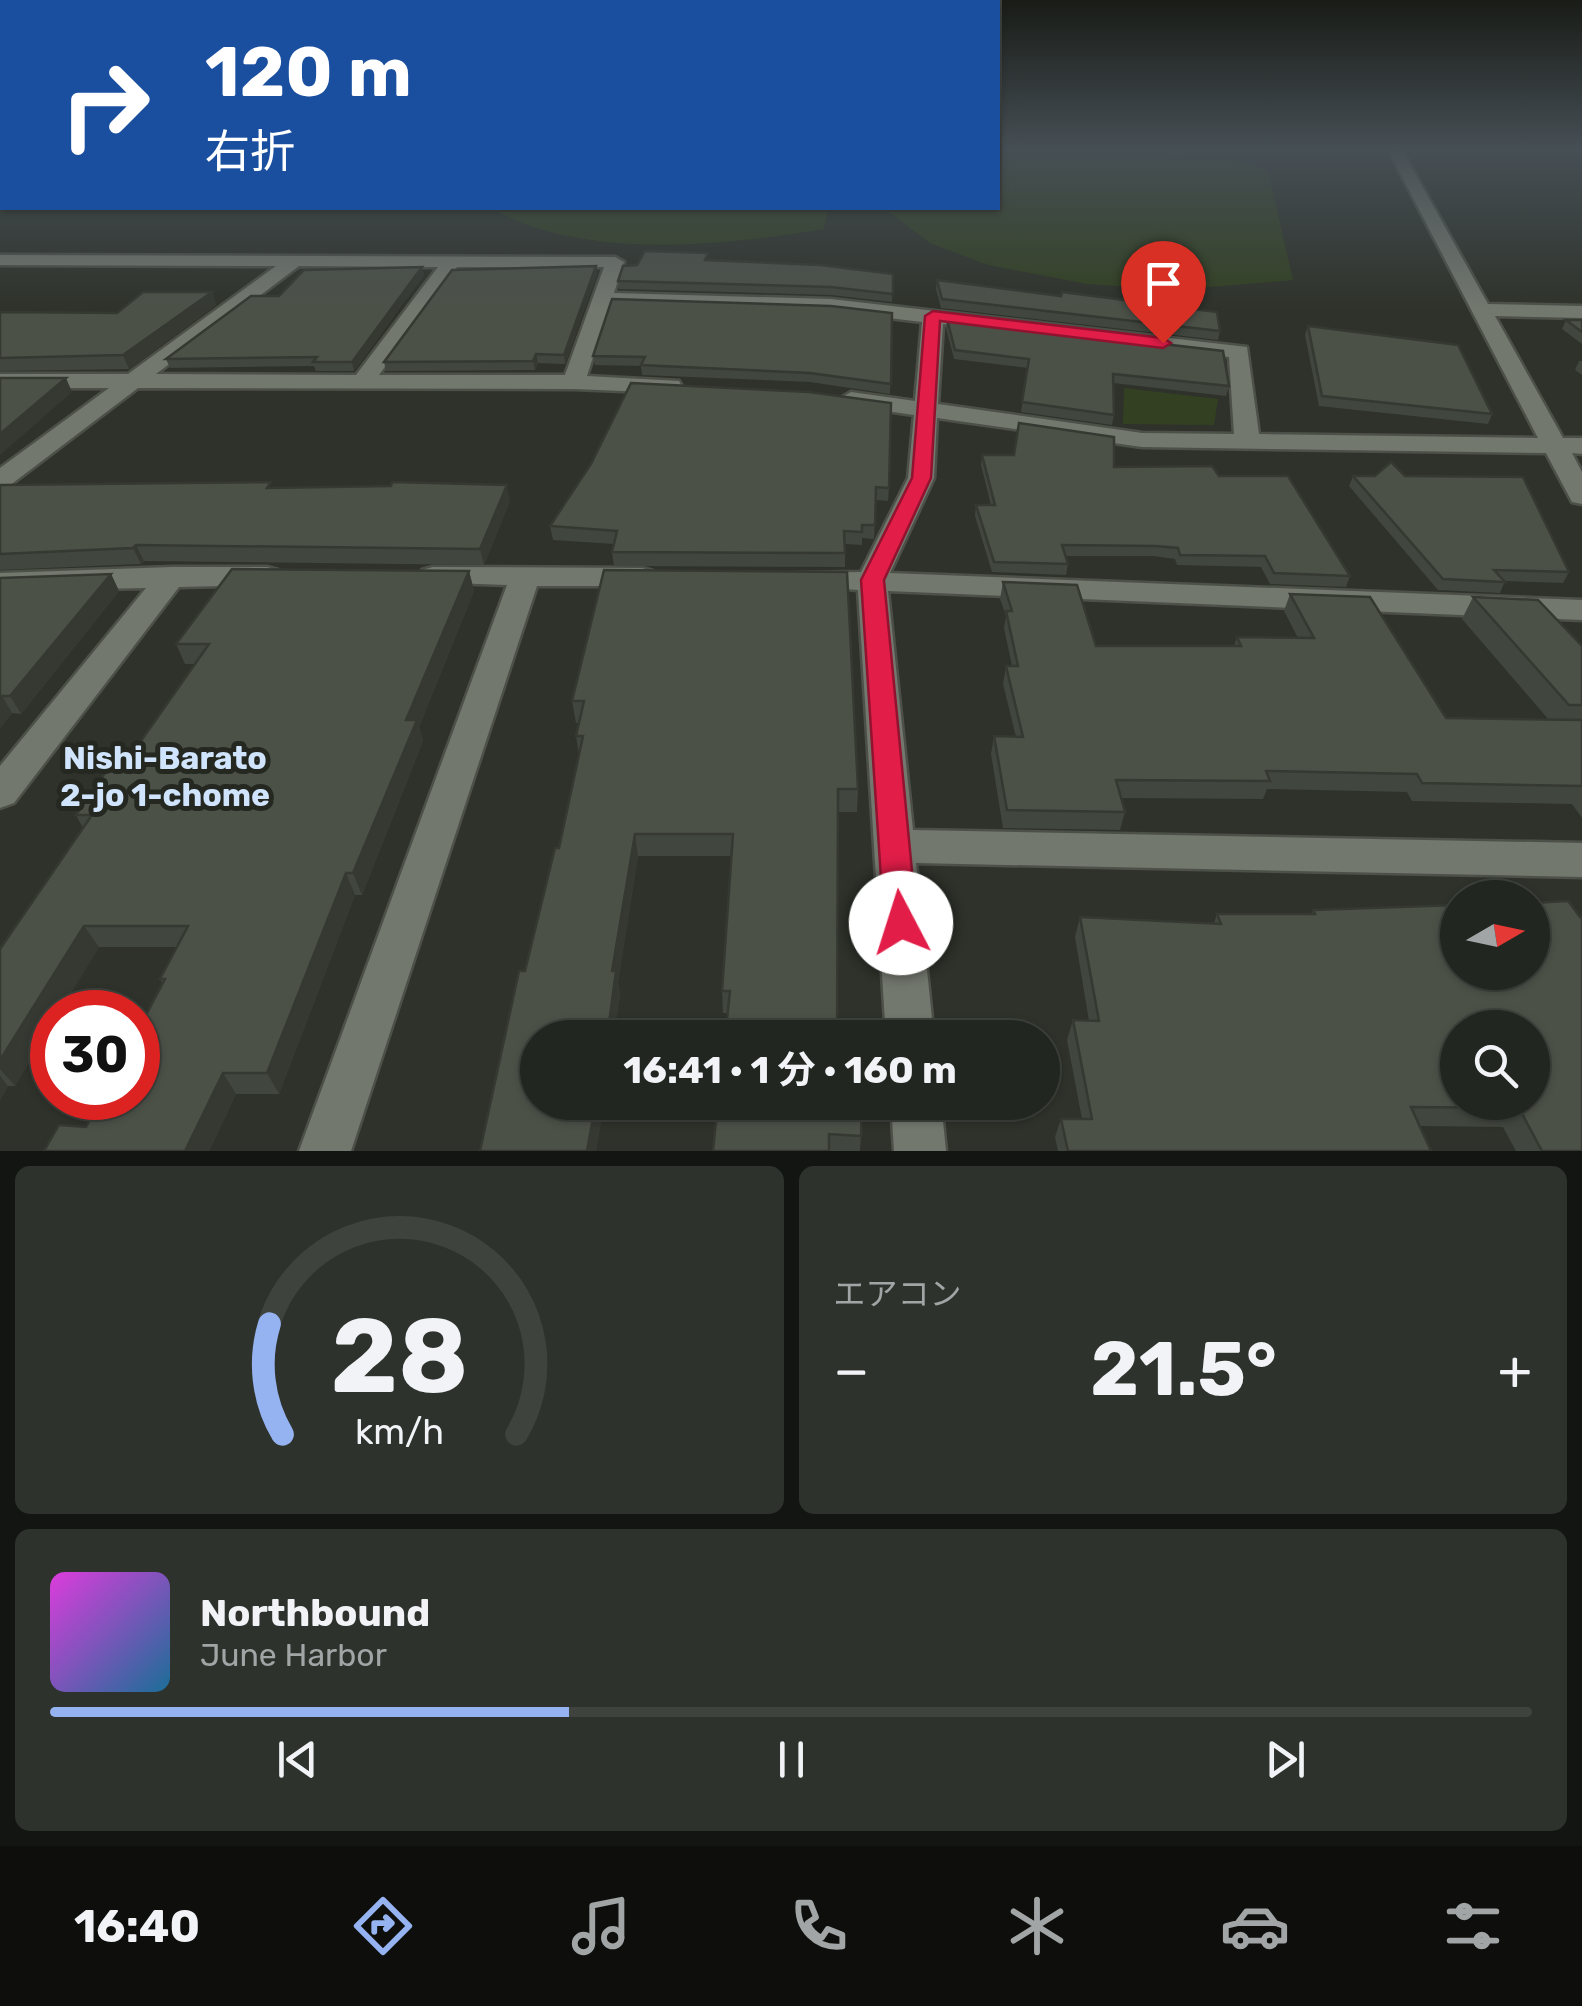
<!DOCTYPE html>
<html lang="ja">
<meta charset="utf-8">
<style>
:root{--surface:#222620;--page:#2e322d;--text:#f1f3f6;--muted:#a2a5a5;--line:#3f433e;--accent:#95b2f1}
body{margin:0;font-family:Rubik,"Noto Sans JP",sans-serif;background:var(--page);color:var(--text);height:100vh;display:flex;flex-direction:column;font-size:38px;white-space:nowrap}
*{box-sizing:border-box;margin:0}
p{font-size:32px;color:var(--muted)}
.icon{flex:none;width:55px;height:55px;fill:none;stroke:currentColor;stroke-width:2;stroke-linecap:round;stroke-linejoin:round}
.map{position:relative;height:1151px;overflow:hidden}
.sheet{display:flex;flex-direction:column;gap:15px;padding:15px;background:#131512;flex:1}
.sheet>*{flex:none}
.banner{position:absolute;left:0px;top:0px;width:1000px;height:210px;box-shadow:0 2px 8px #0004,0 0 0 2px var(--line);background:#1a4fa0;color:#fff;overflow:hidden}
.needle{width:65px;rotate:81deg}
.fabs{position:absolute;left:1440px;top:880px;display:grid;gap:20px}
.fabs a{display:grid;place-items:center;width:110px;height:110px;border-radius:50%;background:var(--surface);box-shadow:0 2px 8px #0004,0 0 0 2px var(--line);font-size:50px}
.speed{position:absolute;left:30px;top:990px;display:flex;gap:20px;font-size:50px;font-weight:700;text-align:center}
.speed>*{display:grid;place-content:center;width:130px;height:130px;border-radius:50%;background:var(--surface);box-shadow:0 2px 8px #0004,0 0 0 2px var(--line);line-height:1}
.speed .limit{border:15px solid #d22;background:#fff;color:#111}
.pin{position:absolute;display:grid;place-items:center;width:85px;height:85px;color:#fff;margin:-102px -42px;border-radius:50% 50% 50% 0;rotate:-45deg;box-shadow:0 0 10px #0007}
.pin .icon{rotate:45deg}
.me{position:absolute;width:110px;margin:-55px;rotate:355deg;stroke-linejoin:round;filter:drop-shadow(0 0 8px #0008)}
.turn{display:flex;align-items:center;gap:35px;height:210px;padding:0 40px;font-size:45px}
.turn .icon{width:130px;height:130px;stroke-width:2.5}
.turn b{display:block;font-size:70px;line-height:85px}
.big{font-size:75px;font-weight:700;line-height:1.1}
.sheet .card{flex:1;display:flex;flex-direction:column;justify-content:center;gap:15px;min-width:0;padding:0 35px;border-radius:15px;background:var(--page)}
.sheet .dial{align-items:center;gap:0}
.dial svg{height:260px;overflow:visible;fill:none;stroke:var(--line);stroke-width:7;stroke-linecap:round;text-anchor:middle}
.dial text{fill:var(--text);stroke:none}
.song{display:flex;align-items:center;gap:30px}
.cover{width:120px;height:120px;border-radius:15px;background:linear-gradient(135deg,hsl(300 70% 55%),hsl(200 70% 35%))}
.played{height:10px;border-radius:5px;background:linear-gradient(90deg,var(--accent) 35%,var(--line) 35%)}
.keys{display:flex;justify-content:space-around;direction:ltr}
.heat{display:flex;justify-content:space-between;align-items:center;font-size:55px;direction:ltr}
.sheet .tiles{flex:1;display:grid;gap:15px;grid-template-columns:1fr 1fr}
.card:last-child{grid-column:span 2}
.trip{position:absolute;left:520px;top:1020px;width:540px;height:100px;border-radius:50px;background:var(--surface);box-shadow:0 2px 8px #0004,0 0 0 2px var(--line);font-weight:700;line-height:100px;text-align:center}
.menu{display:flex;height:160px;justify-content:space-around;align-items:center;background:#0e0f0d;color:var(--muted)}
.menu .icon{width:70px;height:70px}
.menu .active{color:var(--accent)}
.menu b{font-size:45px;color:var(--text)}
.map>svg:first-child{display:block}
.green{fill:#334122}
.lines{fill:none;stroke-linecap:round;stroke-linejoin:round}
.minor-casing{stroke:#4c5048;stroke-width:5}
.minor{fill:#73786f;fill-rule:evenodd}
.wall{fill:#41463e}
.shaded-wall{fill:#353932}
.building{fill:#4c5148;stroke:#353932;stroke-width:2.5;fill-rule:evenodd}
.route{fill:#e11d48;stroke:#92132f;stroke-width:2.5}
.labels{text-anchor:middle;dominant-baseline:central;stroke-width:10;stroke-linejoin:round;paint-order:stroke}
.near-neighbourhood-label{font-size:32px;font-weight:bold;fill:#d0e5fd;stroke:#242820}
</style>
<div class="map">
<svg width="1582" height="1151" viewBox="0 0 1582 1151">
<rect width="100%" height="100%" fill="#2e322a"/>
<g class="green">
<path d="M 998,155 L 1236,161 L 1268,170 L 1293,280 L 1174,290 L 1087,284 L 988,265 L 930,243 L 886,210 L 998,208 Z"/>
<path d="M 491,208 L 828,208 L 824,229 C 723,246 582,261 491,208 Z"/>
<path d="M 1124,388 L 1218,399 L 1214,425 L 1123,424 Z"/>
</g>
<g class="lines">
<defs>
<g id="minor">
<path d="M 1388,150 L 1402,150 L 1488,304 L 1582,306 L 1582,318 L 1495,316 L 1563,438 L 1582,438 L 1582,454 L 1572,453 L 1582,472 L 1582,504 L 1572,502 L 1546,453 L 1142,447 L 937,418 L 934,478 L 890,573 L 1582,600 L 1582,620 L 888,591 L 913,830 L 1582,843 L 1582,877 L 916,863 L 934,1038 L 886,1038 L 858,590 L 797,585 L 793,579 L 797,573 L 861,572 L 908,478 L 914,415 L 851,406 L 839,399 L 851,392 L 915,401 L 922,322 L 831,311 L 610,304 L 587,376 L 679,381 L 682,386 L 671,393 L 574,389 L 138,388 L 9,486 L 0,488 L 0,468 L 109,388 L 0,388 L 0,374 L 128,374 L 276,266 L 0,265 L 0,255 L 615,257 L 624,262 L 614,293 L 831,299 L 1247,347 L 1259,434 L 1538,438 ZM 299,266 L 438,267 L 356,375 L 156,374 ZM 457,267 L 604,267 L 565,375 L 379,375 ZM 943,324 L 1229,357 L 1234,434 L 1142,433 L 938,404 Z"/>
<path d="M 172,567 L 267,567 L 278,570 L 282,576 L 278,582 L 267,585 L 179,587 L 14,803 L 0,808 L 0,766 L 146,588 L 0,591 L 0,573 Z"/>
<path d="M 433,567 L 642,568 L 653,571 L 657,577 L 653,583 L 642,586 L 537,586 L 351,1151 L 299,1151 L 507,585 L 422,582 L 418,576 L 422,570 Z"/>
<path d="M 891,1102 L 941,1102 L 946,1151 L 894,1151 Z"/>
</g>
</defs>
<use href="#minor" class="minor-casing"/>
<use href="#minor" class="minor"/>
</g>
<g class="wall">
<path d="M 709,260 L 893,274 L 892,302 L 831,295 L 619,289 L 618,281 L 637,265 Z"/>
<path d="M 422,267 L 424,275 L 354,371 L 316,371 L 314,366 L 170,368 L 166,359 L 279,296 Z"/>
<path d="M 597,274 L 565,364 L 538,363 L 535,370 L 386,371 L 384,362 Z"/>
<path d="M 937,280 L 1061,296 L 1220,331 L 1218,340 L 941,308 L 936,289 Z"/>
<path d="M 212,292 L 216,305 L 129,369 L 0,371 L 0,312 L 117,313 Z"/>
<path d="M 892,313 L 890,394 L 810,382 L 642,375 L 641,366 L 595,365 L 593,356 Z"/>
<path d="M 947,319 L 1229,386 L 1226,396 L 1113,383 L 1114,415 L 1112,425 L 1021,412 L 1028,368 L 954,359 L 946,328 Z"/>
<path d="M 1566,320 L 1582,320 L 1582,344 L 1562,329 Z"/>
<path d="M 1308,326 L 1492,414 L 1488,424 L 1319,406 L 1305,335 Z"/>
<path d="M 1579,361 L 1582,361 L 1582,375 L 1575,370 Z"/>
<path d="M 982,455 L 1219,476 L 1350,576 L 1346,587 L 1270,584 L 1261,567 L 1177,565 L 1175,559 L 1153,556 L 1065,556 L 1068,564 L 1066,575 L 992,572 L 975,516 L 976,505 L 991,505 L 981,465 Z"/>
<path d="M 591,464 L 889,488 L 888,501 L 876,500 L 874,539 L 862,538 L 862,545 L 845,544 L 845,567 L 614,566 L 612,552 L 614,544 L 553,540 L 550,526 Z"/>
<path d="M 1353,476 L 1405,476 L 1569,572 L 1563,583 L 1505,581 L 1500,593 L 1438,590 L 1349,486 Z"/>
<path d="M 0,485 L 273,488 L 510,501 L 484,565 L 144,561 L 141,564 L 0,570 Z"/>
<path d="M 604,570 L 858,789 L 857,812 L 838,812 L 728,1013 L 723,1013 L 722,991 L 731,856 L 638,856 L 618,982 L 620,994 L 596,1151 L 480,1151 L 525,971 L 559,848 L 579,755 L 576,736 L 579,723 L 576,723 L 572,701 Z"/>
<path d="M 469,571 L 474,591 L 419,727 L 423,741 L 362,895 L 355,895 L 279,1094 L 236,1094 L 209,1151 L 44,1151 L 86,1127 L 162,983 L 160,979 L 176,947 L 99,947 L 59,1012 L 52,1012 L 52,1024 L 15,1086 L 8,1086 L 0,1100 L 0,949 L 83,828 L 76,815 L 134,751 L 195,664 L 185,664 L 176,644 Z"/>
<path d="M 111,574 L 119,591 L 21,714 L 12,713 L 0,728 L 0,578 Z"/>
<path d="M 1003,582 L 1096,646 L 1234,646 L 1237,637 L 1298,638 L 1284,611 L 1290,594 L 1446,718 L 1549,720 L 1462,619 L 1473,597 L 1582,646 L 1582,818 L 1572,804 L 1412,801 L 1407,792 L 1267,789 L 1263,799 L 1121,798 L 1125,812 L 1120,830 L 1003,828 L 991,754 L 994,736 L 1016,737 L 1003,684 L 1006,666 L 1012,666 L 1004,628 L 1006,616 L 1000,599 Z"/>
<path d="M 1313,910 L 1582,1151 L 1516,1151 L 1503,1127 L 1420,1126 L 1431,1151 L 1058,1151 L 1055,1137 L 1061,1119 L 1082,1119 L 1067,1040 L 1073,1020 L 1089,1021 L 1075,937 L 1080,917 L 1214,923 L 1217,914 L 1311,914 Z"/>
<path d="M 718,1102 L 861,1136 L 860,1151 L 713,1151 Z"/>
</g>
<g class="shaded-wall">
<path d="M 596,266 L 597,274 L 565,364 L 564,355 Z"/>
<path d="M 422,267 L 424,275 L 354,371 L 352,362 Z"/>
<path d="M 212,292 L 216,305 L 129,369 L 123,355 Z"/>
<path d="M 536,354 L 538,363 L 535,370 L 533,361 Z"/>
<path d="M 66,378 L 72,392 L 0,455 L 0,434 Z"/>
<path d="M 507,485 L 510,501 L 484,565 L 480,549 Z"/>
<path d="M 136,545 L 144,561 L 141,564 L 133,548 Z"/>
<path d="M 469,571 L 474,591 L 419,727 L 423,741 L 362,895 L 353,873 L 406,720 Z"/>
<path d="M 111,574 L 119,591 L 21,714 L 10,696 Z"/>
<path d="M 2,696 L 12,713 L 0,728 L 0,698 Z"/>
<path d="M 635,834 L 638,856 L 618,982 L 620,994 L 614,1038 L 607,1038 L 612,971 Z"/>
<path d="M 346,873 L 355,895 L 279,1094 L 267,1073 Z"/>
<path d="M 84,926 L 99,947 L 59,1012 L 52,1012 L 52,1024 L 15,1086 L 0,1069 L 0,1060 Z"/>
<path d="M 223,1073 L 236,1094 L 209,1151 L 185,1151 Z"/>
<path d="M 0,1076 L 8,1086 L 0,1100 Z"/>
<path d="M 596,1102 L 605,1102 L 596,1151 L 587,1151 Z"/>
</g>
<g class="building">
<path d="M 645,251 L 708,253 L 705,260 L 821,265 L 893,274 L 893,294 L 831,287 L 618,281 L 623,266 L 637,265 Z"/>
<path d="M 596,266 L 564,355 L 536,354 L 533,361 L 384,362 L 452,270 Z"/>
<path d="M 422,267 L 352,362 L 313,362 L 317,357 L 166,359 L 251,296 L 279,296 L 304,270 Z"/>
<path d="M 937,280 L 1061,296 L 1062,292 L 1217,312 L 1220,331 L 942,299 Z"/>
<path d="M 143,292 L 212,292 L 123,355 L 0,358 L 0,312 L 117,313 Z"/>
<path d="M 612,299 L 831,306 L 892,313 L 891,384 L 810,373 L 641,365 L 645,357 L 593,356 Z"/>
<path d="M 947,319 L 1223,351 L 1229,386 L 1113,374 L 1114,415 L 1022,402 L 1029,359 L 955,350 Z"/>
<path d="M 1566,320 L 1582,320 L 1582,332 Z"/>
<path d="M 1308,326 L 1458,345 L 1492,414 L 1322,396 Z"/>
<path d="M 0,378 L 66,378 L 0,434 Z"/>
<path d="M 631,383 L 809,392 L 891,403 L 889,488 L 876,487 L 875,525 L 862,525 L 862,532 L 844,531 L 845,553 L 612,552 L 617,531 L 550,526 L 591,464 Z"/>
<path d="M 1019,423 L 1114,437 L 1114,467 L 1212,466 L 1219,476 L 1288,476 L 1350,576 L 1274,573 L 1265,556 L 1180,555 L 1178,548 L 1156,546 L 1062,545 L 1068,564 L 994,562 L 976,505 L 995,505 L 982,455 L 1014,455 Z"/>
<path d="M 1391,462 L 1405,476 L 1523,477 L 1569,572 L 1494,570 L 1505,582 L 1443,579 L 1353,476 L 1375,476 Z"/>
<path d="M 271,482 L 267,488 L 391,486 L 392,482 L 507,485 L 480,549 L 136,545 L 133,548 L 0,554 L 0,485 Z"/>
<path d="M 232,569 L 469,571 L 406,720 L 417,720 L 353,873 L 346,873 L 267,1073 L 223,1073 L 185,1151 L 44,1151 L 59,1125 L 86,1127 L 102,1098 L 138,1098 L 138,1030 L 165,979 L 160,979 L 188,926 L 84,926 L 0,1060 L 0,949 L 92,815 L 76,815 L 120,751 L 134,751 L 209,644 L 176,644 Z"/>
<path d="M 604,570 L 847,572 L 858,789 L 838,789 L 837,1038 L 725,1038 L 730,991 L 722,991 L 733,834 L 635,834 L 612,971 L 616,971 L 607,1038 L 538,1038 L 538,1102 L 596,1102 L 587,1151 L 480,1151 L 519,971 L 525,971 L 555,848 L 559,848 L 583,736 L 576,736 L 584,701 L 572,701 Z"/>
<path d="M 111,574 L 10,696 L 2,696 L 0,698 L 0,578 Z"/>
<path d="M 1003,582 L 1077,585 L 1096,646 L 1241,646 L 1237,637 L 1314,638 L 1290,594 L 1370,597 L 1446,718 L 1582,720 L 1582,786 L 1422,783 L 1417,774 L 1266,771 L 1270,781 L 1116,780 L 1125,812 L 1007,810 L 994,736 L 1023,737 L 1006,666 L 1018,666 L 1006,611 L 1012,611 Z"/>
<path d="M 1473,597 L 1538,600 L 1582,646 L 1582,705 L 1569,705 Z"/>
<path d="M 1568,901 L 1580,917 L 1582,917 L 1582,1151 L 1542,1151 L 1519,1108 L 1411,1107 L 1431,1151 L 1068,1151 L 1061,1119 L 1092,1119 L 1073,1020 L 1099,1021 L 1080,917 L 1221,924 L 1217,914 L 1315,914 L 1313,910 L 1458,905 L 1458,972 L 1532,972 L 1532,903 ZM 1458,1028 L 1532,1028 L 1532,1102 L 1458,1102 Z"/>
<path d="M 718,1102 L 862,1102 L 861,1136 L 829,1134 L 829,1151 L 713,1151 Z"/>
</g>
<linearGradient id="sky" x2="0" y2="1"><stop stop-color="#191c17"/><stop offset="0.48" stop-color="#464f55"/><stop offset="1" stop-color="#464f55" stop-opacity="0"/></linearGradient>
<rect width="1582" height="311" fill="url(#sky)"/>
<path class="route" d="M 933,311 L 1163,338 L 1171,343 L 1163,348 L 940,321 L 931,478 L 884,580 L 917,923 L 912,933 L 901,937 L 889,933 L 884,923 L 861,580 L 912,478 L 925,316 Z"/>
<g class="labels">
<g class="near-neighbourhood-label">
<text x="165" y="758">Nishi-Barato<tspan x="165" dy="37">2-jo 1-chome</tspan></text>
</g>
</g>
</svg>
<div class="fabs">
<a><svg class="needle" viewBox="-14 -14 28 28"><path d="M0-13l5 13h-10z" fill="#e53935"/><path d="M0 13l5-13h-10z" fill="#a2a5a5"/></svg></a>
<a><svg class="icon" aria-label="search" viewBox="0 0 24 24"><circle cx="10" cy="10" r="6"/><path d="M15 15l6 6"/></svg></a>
</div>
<div class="speed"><div class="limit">30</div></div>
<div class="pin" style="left:1163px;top:343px;background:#d93025"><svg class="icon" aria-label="arrive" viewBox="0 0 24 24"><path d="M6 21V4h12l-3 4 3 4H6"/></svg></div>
<svg class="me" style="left:901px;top:923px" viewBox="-20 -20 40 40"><circle r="19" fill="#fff"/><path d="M0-13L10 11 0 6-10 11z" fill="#e11d48"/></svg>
<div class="trip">16:41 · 1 分 · 160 m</div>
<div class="banner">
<div class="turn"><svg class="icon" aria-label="right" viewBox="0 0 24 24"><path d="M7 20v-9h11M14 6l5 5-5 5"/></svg><div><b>120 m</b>右折</div></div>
</div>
</div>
<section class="sheet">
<div class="tiles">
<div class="card dial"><svg viewBox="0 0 100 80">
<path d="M14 69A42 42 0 1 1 86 69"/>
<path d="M14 69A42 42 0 0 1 10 35" stroke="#95b2f1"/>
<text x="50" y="56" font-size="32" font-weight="700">28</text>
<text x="50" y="72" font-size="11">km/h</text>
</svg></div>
<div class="card"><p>エアコン</p>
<div class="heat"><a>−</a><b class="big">21.5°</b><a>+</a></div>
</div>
<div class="card">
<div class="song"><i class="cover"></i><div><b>Northbound</b><p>June Harbor</p></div></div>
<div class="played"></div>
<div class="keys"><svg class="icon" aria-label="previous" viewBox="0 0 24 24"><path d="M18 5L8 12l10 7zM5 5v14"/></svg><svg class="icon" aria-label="pause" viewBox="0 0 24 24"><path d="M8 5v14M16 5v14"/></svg><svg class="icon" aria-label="next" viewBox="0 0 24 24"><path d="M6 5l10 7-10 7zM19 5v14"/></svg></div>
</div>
</div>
</section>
<nav class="menu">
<b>16:40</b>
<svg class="icon active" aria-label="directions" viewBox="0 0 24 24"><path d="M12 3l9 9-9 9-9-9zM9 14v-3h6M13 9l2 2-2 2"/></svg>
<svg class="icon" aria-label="music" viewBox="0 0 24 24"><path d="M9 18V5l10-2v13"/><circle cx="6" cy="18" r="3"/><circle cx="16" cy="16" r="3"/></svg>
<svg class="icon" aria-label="phone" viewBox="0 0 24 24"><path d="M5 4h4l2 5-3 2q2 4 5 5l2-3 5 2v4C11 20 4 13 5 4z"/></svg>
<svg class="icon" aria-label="climate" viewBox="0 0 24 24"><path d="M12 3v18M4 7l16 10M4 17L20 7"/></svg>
<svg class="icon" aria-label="car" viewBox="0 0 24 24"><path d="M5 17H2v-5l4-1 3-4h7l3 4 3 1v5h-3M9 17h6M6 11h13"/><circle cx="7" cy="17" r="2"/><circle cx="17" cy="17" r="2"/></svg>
<svg class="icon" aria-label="filters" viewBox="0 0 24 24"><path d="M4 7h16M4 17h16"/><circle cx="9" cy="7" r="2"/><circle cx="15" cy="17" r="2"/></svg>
</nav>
